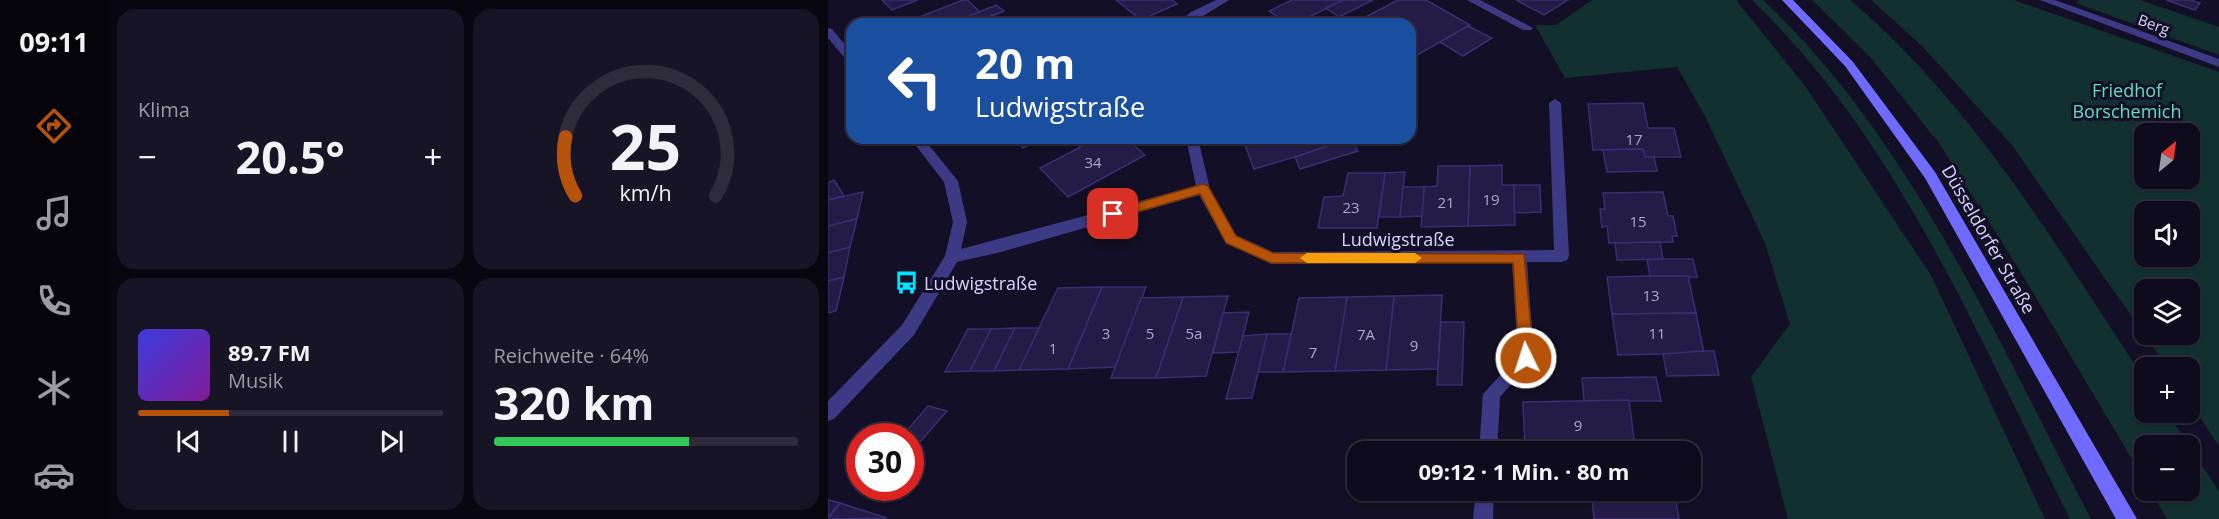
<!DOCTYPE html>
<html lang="de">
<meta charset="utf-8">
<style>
:root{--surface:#0e0b1c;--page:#171425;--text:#f1f3f6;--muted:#9b9ba3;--line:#2e2b3b;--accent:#b45309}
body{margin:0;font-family:"Open Sans",sans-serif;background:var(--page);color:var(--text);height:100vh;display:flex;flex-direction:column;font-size:22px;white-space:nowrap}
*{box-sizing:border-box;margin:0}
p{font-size:20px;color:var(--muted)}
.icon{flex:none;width:33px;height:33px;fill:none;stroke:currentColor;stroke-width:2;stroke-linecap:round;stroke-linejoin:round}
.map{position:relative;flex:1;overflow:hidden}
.sheet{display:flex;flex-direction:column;gap:9px;padding:9px;background:#08060f;width:720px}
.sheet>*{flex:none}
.top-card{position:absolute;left:18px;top:18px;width:570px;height:126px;border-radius:18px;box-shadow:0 2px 4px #0004,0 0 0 2px var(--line);background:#1a4fa0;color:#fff;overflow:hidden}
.needle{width:39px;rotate:29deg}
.tools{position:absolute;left:1306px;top:123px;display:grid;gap:12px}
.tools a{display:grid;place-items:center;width:66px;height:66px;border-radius:12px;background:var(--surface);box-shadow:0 2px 4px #0004,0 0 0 2px var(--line);font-size:30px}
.speed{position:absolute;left:18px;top:423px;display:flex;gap:12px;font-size:30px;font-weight:700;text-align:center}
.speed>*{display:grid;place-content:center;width:78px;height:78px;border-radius:50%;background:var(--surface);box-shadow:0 2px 4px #0004,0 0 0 2px var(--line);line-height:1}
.speed .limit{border:9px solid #d22;background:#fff;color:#111}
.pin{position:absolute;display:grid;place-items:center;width:51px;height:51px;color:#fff;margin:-26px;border-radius:12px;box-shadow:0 3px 9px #0006}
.me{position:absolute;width:66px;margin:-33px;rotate:356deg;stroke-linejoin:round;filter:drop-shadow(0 0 4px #0008)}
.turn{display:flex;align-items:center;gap:21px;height:126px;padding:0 30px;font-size:27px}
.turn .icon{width:78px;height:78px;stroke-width:2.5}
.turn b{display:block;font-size:42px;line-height:51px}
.big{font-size:45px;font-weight:700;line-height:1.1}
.sheet .card{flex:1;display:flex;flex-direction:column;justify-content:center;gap:9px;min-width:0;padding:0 21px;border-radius:18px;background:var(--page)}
.sheet .dial{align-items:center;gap:0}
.dial svg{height:156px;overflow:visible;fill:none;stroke:var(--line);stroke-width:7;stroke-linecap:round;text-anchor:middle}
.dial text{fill:var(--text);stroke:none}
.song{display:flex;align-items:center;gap:18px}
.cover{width:72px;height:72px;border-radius:9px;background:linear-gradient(135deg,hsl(240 70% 55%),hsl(290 70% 35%))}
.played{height:6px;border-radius:3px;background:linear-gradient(90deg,var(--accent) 30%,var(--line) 30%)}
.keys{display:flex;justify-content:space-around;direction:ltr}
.heat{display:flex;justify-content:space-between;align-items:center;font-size:33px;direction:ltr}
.charge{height:9px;border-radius:4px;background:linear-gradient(90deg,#34c759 64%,var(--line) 0)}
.sheet .tiles{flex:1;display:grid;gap:9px;grid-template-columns:repeat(2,1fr)}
.trip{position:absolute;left:519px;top:441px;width:354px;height:60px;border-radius:18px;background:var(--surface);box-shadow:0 2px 4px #0004,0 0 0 2px var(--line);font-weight:700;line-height:60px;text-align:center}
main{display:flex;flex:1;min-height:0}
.tabs{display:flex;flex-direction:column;width:108px;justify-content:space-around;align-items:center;background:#06040b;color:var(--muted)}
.tabs .icon{width:42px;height:42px}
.tabs .selected{color:var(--accent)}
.tabs b{font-size:27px;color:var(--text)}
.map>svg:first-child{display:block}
.green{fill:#12302f;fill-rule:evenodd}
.building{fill:#241b47;stroke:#3b2d73;stroke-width:1.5}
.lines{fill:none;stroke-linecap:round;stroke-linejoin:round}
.minor{fill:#3d3a85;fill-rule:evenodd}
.secondary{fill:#6f6bff;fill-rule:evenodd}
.route{fill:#b45309;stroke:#753606;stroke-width:1.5}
.slow{fill:#f59e0b}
.labels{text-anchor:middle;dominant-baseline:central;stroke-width:6;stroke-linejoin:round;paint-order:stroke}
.far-street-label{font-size:15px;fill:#d9d4ff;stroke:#130f26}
.number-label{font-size:15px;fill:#aca6d1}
.park-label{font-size:18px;fill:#5fe0c0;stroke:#130f26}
.street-label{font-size:18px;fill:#d9d4ff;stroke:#130f26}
.poi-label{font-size:18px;fill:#d9d4ff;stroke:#130f26;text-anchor:start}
</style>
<main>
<nav class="tabs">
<b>09:11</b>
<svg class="icon selected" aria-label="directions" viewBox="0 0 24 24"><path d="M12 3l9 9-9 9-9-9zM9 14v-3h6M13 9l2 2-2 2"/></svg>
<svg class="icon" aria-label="music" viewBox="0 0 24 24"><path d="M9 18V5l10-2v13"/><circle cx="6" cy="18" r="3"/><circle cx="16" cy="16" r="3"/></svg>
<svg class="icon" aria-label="phone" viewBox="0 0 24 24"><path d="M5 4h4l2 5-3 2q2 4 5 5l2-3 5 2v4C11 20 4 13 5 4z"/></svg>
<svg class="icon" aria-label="climate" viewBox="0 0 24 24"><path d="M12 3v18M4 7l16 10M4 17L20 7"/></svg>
<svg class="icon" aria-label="car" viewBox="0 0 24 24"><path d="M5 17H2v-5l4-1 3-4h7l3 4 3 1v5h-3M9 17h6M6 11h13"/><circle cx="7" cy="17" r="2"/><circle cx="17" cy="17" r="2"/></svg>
</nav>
<section class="sheet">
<div class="tiles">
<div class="card"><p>Klima</p>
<div class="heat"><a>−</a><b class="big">20.5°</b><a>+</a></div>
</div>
<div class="card dial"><svg viewBox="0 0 100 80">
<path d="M14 69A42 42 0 1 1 86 69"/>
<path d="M14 69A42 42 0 0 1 9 39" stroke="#b45309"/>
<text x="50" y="56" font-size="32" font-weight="700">25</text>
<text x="50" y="72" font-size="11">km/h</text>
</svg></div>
<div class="card">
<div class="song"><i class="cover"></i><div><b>89.7 FM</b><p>Musik</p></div></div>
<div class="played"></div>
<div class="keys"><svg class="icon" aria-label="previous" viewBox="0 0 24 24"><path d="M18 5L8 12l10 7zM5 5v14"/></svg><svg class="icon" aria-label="pause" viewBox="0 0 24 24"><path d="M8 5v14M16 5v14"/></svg><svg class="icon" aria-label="next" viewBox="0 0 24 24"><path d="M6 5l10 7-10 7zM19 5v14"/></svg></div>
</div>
<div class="card"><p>Reichweite · 64%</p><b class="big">320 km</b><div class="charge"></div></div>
</div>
</section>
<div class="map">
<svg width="1391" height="519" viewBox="0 0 1391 519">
<rect width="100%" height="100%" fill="#130f26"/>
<g class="green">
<path d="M 764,0 L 908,0 L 977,86 L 1104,277 L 1217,519 L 960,519 L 923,377 L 962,324 L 937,243 L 877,116 L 849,67 L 737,78 L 707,25 L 728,25 Z"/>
<path d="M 924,0 L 935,0 C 1082,137 1171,343 1263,519 L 1242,519 C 1152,341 1070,140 924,0 Z"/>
<path d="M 984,0 L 1022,0 C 1145,104 1229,247 1317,380 L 1317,412 L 1339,413 L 1361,445 L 1317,446 L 1317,481 L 1189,266 L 1110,142 L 1043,58 Z"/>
<path d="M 1043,0 L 1186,0 L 1391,72 L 1391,446 L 1362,402 L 1362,368 L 1339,367 L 1183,144 L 1094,46 ZM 1317,134 L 1362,134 L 1362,178 L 1317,178 ZM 1317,212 L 1362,212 L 1362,256 L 1317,256 ZM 1317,290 L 1362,290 L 1362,334 L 1317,334 Z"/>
<path d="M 1251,0 L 1312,0 L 1391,27 L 1391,55 L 1248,3 Z"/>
<path d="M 1362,448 L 1391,491 L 1391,519 L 1339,519 L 1322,491 L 1362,490 Z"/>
</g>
<g class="building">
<path d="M 54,0 L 90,0 L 64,10 Z"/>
<path d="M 135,0 L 139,0 L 152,12 L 122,24 L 76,23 Z"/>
<path d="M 288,0 L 344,0 L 349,4 L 313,20 Z"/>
<path d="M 464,0 L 515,0 L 467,24 L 460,24 L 441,11 Z"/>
<path d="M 515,0 L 545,0 L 511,17 L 498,8 Z"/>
<path d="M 570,0 L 598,0 L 642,25 L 584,58 L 582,24 L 552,24 L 539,16 Z"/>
<path d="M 688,0 L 740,0 L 716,15 Z"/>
<path d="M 1338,0 L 1362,0 L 1372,3 L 1367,10 Z"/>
<path d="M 168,5 L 176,11 L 144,24 L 122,24 Z"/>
<path d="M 165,15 L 172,22 L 144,24 Z"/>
<path d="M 640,26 L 664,38 L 635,56 L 612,42 Z"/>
<path d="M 815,103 L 820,128 L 846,128 L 853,157 L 817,157 L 815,149 L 765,150 L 760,104 Z"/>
<path d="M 186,138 L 215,138 L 195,148 Z"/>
<path d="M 243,138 L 270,138 L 252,147 Z"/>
<path d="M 270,138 L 298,138 L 317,155 L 240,197 L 212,168 Z"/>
<path d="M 415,138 L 441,138 L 417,145 Z"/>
<path d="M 441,138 L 502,138 L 505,146 L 426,169 L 417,145 Z"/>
<path d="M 523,138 L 530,151 L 472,169 L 467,157 Z"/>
<path d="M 815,149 L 817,157 L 826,157 L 829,171 L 779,172 L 775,150 Z"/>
<path d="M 674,165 L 674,185 L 686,185 L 687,225 L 640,226 L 642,166 Z"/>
<path d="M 610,166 L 642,166 L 640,226 L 593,227 L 596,187 L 609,186 Z"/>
<path d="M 577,172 L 572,217 L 551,217 L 557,173 Z"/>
<path d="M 520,173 L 557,173 L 549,228 L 490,228 L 496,197 L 515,196 Z"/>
<path d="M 6,180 L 16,196 L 0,200 L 0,183 Z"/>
<path d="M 686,185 L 712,185 L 713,212 L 686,213 Z"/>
<path d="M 575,187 L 596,187 L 594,216 L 572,217 Z"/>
<path d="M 35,192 L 29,219 L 0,226 L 0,200 Z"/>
<path d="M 835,192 L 840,216 L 845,216 L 849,236 L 844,236 L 845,242 L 781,243 L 779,226 L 774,227 L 772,209 L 777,209 L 775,193 Z"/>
<path d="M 29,219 L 22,247 L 0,253 L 0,226 Z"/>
<path d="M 832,242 L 835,259 L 789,260 L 787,243 Z"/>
<path d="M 22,247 L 16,277 L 0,281 L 0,253 Z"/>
<path d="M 835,259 L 865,259 L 869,277 L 822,276 L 819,260 Z"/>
<path d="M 822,276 L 860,276 L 868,313 L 784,314 L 779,277 Z"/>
<path d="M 16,277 L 8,311 L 0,313 L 0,281 Z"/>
<path d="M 274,287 L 318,287 L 288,367 L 240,369 Z"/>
<path d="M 274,287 L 240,369 L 191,370 L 230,288 Z"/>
<path d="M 614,295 L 610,369 L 558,370 L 566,296 Z"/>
<path d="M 400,296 L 378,376 L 328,378 L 355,297 Z"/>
<path d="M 566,296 L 558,370 L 507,371 L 519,297 Z"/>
<path d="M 355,297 L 328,378 L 283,378 L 313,298 Z"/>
<path d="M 519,297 L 507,371 L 455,372 L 471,298 Z"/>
<path d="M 421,312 L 411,352 L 385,353 L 395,313 Z"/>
<path d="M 868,313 L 876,353 L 790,355 L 784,314 Z"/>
<path d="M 613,322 L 636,322 L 634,385 L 609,385 Z"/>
<path d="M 187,328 L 166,371 L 142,371 L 163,329 Z"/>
<path d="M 187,328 L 211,328 L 191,370 L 166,371 Z"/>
<path d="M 140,329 L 163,329 L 142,371 L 117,372 Z"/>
<path d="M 439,334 L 463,334 L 455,372 L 430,372 Z"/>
<path d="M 439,334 L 424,398 L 398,399 L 415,336 Z"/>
<path d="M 876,351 L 886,351 L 891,375 L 839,376 L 835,354 Z"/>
<path d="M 828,377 L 833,401 L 756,401 L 754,378 Z"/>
<path d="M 801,400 L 807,447 L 697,449 L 695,402 Z"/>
<path d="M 100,406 L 119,411 L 93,441 L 74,436 Z"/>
<path d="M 807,447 L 808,452 L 697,452 L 697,449 Z"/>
<path d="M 697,490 L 813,490 L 814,498 L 697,501 Z"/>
<path d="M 847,495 L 851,519 L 766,519 L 764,499 Z"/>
<path d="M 0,500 L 12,503 L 0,517 Z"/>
<path d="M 12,503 L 59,518 L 0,519 Z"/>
</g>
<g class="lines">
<g class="minor">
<path d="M 388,0 L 401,0 L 362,24 L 349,24 L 363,12 Z"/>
<path d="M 639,0 L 652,0 L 705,28 L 703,30 L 695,30 Z"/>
<path d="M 1212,0 L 1227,0 L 1391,59 L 1391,67 Z"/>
<path d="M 0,28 L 4,29 L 24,53 L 24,64 L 20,62 L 0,38 Z"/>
<path d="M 727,99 L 733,103 L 741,256 L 739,260 L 734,262 L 699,262 L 706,358 L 672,397 L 669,452 L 651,452 L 655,394 L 690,356 L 684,262 L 443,264 L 398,243 L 371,195 L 173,252 L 129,262 L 86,335 L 6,419 L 0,421 L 0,401 L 74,325 L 117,256 L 125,222 L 116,182 L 82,138 L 95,138 L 130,181 L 139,222 L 133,249 L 368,186 L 358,138 L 370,138 L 382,189 L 408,235 L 445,252 L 726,250 L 721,103 Z"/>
<path d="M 648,490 L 666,490 L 665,519 L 645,519 Z"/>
</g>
<path class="secondary" d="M 954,0 L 965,0 L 1025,62 L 1107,172 L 1309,519 L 1288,519 L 1097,178 L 1017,66 Z"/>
</g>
<path class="route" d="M 375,184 L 380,186 L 408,236 L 445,253 L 696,254 L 706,358 L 704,362 L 693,362 L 691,358 L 685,263 L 443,263 L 398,243 L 372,194 L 285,219 L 279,214 L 281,211 Z"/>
<path class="slow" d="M 479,253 L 587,253 L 594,258 L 587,263 L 479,263 L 472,258 Z"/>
<defs>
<symbol id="bus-bare" viewBox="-9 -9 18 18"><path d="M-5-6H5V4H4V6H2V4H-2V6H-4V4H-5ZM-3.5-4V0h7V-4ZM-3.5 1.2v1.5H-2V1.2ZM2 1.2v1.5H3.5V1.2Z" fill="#00e5ff" stroke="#130f26" stroke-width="2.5" paint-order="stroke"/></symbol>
</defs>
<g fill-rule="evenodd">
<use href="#bus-bare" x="62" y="266" width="33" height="33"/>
</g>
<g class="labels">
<g class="far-street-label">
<text transform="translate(1326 24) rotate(20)">Berg</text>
</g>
<g class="number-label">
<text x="806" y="139">17</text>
<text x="265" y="162">34</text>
<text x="663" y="199">19</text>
<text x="618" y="202">21</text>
<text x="523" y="207">23</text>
<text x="810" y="221">15</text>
<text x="823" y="295">13</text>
<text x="278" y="333">3</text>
<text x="322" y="333">5</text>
<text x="366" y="333">5a</text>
<text x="829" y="333">11</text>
<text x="538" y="334">7A</text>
<text x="586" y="345">9</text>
<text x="225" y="348">1</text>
<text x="485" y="352">7</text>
<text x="750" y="425">9</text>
</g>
<g class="park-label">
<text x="1299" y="90">Friedhof<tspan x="1299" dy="21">Borschemich</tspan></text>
</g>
<g class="street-label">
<text x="570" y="239">Ludwigstraße</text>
<text transform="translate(1161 239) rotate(60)">Düsseldorfer Straße</text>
</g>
<g class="poi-label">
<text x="96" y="283">Ludwigstraße</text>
</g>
</g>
</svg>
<div class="tools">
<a><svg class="needle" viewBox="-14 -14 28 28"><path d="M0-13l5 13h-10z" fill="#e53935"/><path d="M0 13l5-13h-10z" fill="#9b9ba3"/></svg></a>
<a><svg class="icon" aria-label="sound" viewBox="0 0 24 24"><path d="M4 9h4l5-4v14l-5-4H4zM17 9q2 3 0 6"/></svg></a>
<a><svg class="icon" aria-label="layers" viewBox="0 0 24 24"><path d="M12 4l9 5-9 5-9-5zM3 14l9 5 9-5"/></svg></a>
<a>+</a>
<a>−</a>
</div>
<div class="speed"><div class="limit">30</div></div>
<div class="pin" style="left:285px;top:214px;background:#d93025"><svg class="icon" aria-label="arrive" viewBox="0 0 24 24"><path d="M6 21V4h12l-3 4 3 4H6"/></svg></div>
<svg class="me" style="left:698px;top:358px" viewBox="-20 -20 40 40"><circle r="17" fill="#b45309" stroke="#fff" stroke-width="3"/><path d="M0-11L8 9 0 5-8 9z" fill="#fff"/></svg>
<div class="trip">09:12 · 1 Min. · 80 m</div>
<div class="top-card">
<div class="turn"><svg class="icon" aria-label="left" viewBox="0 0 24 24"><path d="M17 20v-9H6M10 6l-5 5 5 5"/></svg><div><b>20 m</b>Ludwigstraße</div></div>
</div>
</div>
</main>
